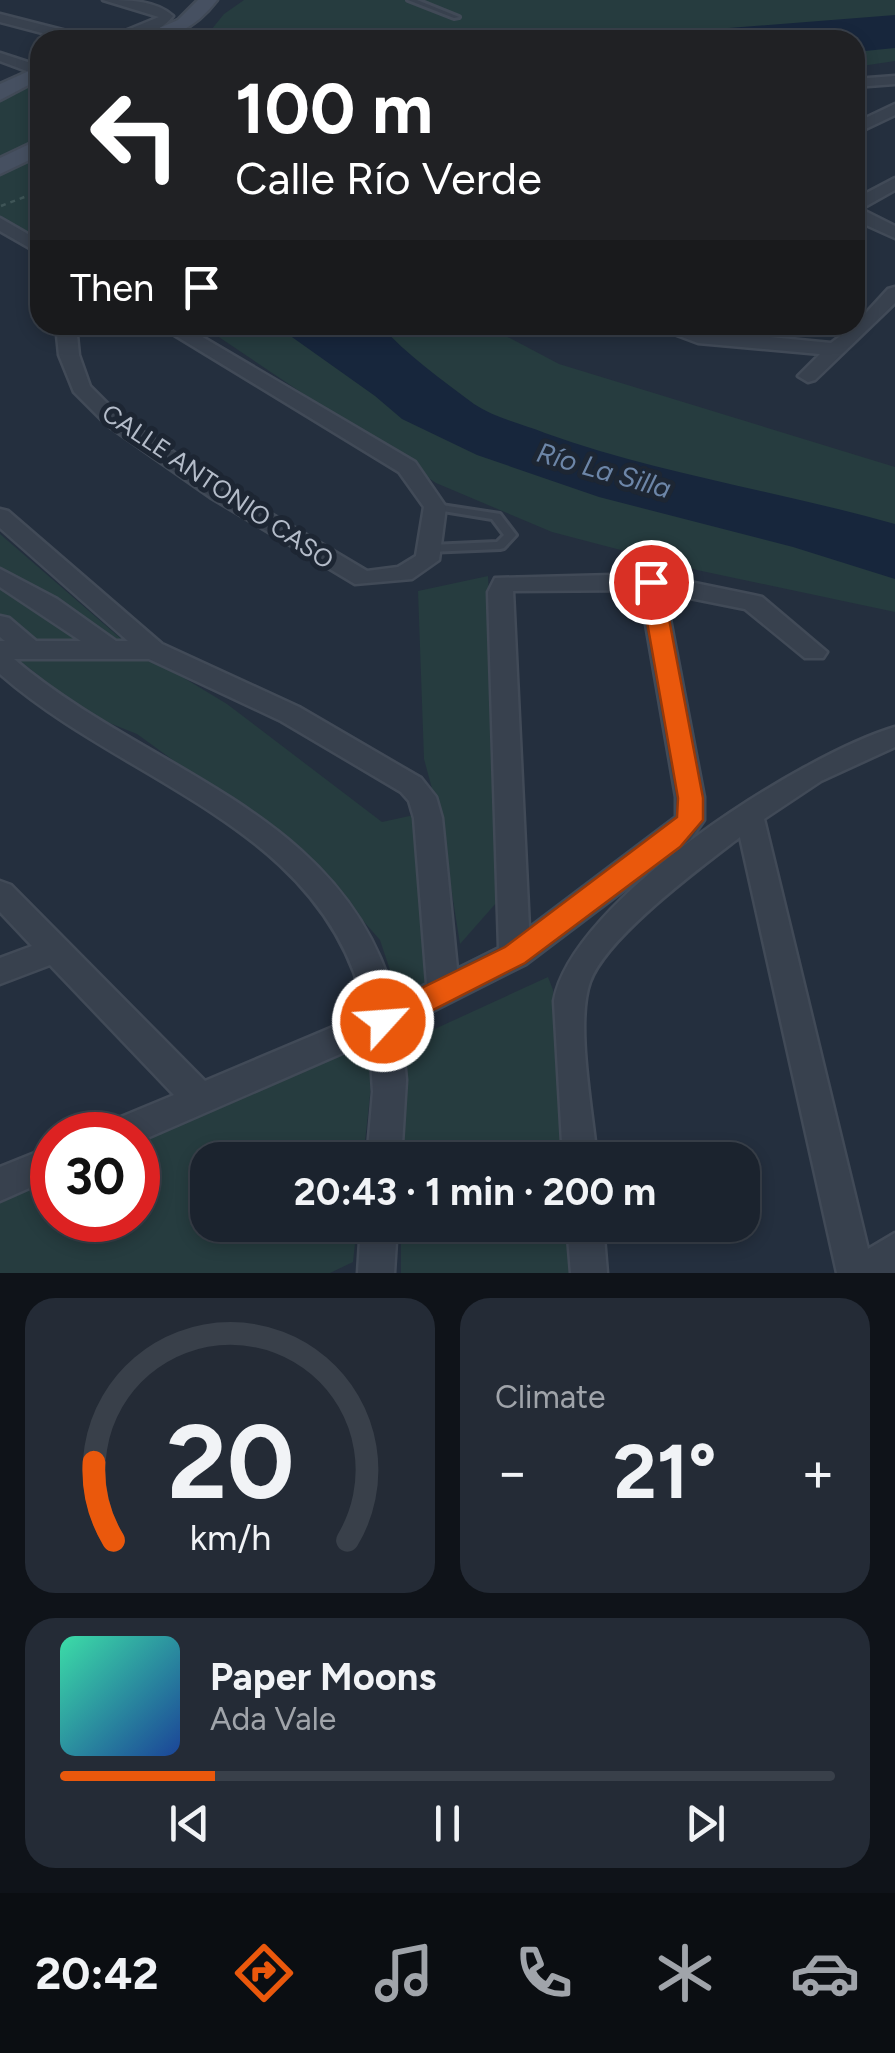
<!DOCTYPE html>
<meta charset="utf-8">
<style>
:root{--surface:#1b232e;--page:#242b36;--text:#f1f3f6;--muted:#a0a4aa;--line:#39404a;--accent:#ea580c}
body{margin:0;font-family:Figtree,sans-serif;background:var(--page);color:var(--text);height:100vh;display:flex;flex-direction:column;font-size:38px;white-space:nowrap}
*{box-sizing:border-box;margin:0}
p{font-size:32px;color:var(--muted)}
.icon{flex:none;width:55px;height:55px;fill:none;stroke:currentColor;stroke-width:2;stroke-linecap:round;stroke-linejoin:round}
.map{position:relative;height:1273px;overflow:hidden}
.sheet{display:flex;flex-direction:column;gap:25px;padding:25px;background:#0f1319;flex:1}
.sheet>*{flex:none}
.guide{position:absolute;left:30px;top:30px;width:835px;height:305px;border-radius:30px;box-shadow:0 5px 15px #0003,0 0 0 2px var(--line);background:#202124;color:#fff;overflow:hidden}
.speed{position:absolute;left:30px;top:1112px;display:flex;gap:20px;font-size:50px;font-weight:700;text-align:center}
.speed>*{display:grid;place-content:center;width:130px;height:130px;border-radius:50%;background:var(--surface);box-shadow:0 5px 15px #0003,0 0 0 2px var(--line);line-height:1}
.speed .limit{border:15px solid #d22;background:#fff;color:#111}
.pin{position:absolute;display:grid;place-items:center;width:85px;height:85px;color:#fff;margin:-42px;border:5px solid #fff;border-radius:50%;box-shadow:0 2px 10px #0007}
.me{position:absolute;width:110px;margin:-55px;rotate:64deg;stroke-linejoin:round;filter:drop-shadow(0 0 8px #0008)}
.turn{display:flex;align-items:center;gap:35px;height:210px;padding:0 40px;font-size:45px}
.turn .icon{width:130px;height:130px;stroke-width:2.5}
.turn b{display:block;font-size:70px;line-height:85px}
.then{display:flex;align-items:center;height:95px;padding:0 40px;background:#0003;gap:20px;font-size:38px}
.big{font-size:75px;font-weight:700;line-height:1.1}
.sheet .widget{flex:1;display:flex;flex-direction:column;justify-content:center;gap:15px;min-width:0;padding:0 35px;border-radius:30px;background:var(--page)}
.sheet .dial{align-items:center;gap:0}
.dial svg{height:260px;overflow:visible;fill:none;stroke:var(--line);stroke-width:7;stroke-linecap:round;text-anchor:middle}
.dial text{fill:var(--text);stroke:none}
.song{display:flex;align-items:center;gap:30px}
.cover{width:120px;height:120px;border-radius:15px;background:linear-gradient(135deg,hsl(160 70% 55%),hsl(220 70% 35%))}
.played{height:10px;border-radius:5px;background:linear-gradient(90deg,var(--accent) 20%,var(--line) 20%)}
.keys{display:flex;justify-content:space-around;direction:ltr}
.heat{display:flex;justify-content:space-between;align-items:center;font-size:55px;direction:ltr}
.sheet .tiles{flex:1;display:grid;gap:25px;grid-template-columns:1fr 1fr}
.widget:last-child{grid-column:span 2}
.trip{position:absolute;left:190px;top:1142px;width:570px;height:100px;border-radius:30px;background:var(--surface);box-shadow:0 5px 15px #0003,0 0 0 2px var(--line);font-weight:700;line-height:100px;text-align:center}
.tabs{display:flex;height:160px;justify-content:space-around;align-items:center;background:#0b0e12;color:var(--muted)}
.tabs .icon{width:70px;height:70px}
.tabs .on{color:var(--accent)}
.tabs b{font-size:45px;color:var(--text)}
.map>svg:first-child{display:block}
.green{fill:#263c3f}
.water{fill:#17263c}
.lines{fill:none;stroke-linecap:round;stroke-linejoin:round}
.lane-casing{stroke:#414a57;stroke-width:6}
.street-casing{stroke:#414a57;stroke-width:5}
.secondary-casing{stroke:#414a57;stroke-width:5}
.path{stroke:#3f5557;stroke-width:2.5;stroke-dasharray:5 5;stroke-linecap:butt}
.lane{fill:#38414e;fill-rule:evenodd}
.street{fill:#38414e;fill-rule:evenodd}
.secondary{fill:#465061;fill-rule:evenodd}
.route{fill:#ea580c;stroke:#983908;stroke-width:2.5}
.labels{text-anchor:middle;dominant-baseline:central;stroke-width:10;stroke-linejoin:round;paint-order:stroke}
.street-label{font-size:25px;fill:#b4bcc9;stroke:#1d2633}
.water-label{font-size:28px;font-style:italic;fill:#6d86a8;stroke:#1d2633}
</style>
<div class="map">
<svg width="895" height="1273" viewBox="0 0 895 1273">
<rect width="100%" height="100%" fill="#242f3e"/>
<g class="green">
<path d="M 244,0 L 895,0 L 895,61 L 855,67 L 855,40 L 203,40 L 224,14 Z"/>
<path d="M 28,83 L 40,83 L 40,139 L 0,162 L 0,101 Z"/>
<path d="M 40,152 L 40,242 L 0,218 L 0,173 Z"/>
<path d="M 201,325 L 485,325 L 559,364 L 895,467 L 895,612 L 697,570 L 552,532 L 436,483 Z"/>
<path d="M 0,534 L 126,643 L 227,704 L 382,822 L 414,815 L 424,825 L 430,979 L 424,986 L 406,993 L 396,988 L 380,940 L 308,858 L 137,734 L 87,714 L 0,645 Z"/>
<path d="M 488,576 L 504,894 L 460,944 L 440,818 L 424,759 L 418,591 Z"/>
<path d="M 548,977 L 553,990 L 564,1160 L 402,1160 L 403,1049 L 426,1033 Z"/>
<path d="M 354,1054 L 367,1063 L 372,1077 L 363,1160 L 208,1160 L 208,1225 L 357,1225 L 353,1262 L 330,1273 L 0,1273 L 0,1201 L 52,1178 L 52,1220 L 138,1220 L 138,1142 L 338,1056 Z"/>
<path d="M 401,1225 L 569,1225 L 572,1273 L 401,1273 Z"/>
</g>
<g class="water">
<path d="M 895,15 L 895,48 L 855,52 L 855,40 L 623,40 L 690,31 Z"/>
<path d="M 275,325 L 380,325 C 408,356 441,379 474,404 C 495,418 522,424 545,433 C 659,474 779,491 895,524 L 895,579 L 793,547 L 599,497 L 477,455 L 402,419 L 375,396 Z"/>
</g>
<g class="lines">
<defs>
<g id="lane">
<path d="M 408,0 L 417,0 L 459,17 L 454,18 Z"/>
<path d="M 435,504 L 500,514 L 516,535 L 504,548 L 500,549 L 427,552 L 425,549 L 431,545 L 497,542 L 504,535 L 492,519 L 431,509 L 429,507 Z"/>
</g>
<g id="street">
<path d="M 103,0 C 126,0 156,0 173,16 C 158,36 127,40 103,40 L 159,17 Z"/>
<path d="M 0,14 L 90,37 L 92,40 L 69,40 L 0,22 Z"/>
<path d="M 0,53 L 40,66 L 40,76 L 0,61 Z"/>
<path d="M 895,76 L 895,84 L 855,87 L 855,79 Z"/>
<path d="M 895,104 L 895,115 L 855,134 L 855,123 Z"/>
<path d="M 895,178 L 895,190 L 861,209 L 895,226 L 895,238 L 855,220 L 855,199 Z"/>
<path d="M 0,218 L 40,241 L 40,254 L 0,231 Z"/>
<path d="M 895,287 L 895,303 L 815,380 L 808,382 L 798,376 L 820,354 L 698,343 L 650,325 L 831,343 L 855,325 L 888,289 Z"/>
<path d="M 56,325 L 76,325 L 79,355 L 90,386 L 121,417 L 226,487 L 367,571 L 398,567 L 416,556 L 424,507 L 399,472 L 158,325 L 182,325 L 415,462 L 446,507 L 439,560 L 412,579 L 355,584 L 210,497 L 107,425 L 74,392 L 59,355 Z"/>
<path d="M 0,509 L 8,511 L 162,644 L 299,707 L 421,778 L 436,797 L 442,818 L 457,969 L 499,948 L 488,592 L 495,578 L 651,574 L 753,595 L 762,597 L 827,652 L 823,658 L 805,658 L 745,609 L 665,593 L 704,797 L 704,820 L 690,840 L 526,964 L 401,1027 L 406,1080 L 401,1160 L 367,1160 L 373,1092 L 370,1041 L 138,1142 L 138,1135 L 99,1135 L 104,1124 L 174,1095 L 50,965 L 0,984 L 0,958 L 32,946 L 0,912 L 0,881 L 11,885 L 205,1081 L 366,1013 C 327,826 126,785 0,674 L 0,641 L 5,641 L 0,637 L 0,616 L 9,618 L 36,641 L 81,641 L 0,587 L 0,569 L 57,599 L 116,641 L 128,641 L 0,528 ZM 640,590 L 676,797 L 676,817 L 529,928 L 513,591 ZM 14,659 L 149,659 L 281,721 L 401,792 L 409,801 L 414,818 L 427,984 L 395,1000 C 344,810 146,772 14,659 Z"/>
<path d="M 895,727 L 895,747 L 821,781 L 764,819 L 868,1249 L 895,1233 L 895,1273 L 837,1273 L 740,837 C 701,867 606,937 590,982 C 575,1023 593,1114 597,1160 L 563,1160 L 554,1001 C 571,901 801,755 895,727 Z"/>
<path d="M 52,1146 L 52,1178 L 0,1201 L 0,1167 Z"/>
<path d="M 361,1225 L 397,1225 L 394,1273 L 358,1273 Z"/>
<path d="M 567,1225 L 603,1225 L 607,1273 L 571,1273 Z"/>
</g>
<g id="secondary">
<path d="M 198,0 L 217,0 C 194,30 170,40 132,40 L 178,20 Z"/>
<path d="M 40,66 L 40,79 L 0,100 L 0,84 Z"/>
<path d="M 40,139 L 40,155 L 0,174 L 0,158 Z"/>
</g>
</defs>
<use href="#lane" class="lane-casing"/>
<use href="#street" class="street-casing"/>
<use href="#secondary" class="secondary-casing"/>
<path class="path" d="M 1,206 L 40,191"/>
<use href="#lane" class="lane"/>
<use href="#street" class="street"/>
<use href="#secondary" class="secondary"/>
</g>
<path class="route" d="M 651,574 L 662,582 L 703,798 L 703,820 L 680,847 L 525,963 L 394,1030 L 383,1034 L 373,1030 L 369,1021 L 373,1012 L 505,947 L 677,817 L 678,798 L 640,582 Z"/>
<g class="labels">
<g class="street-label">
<text transform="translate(218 486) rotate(34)">CALLE ANTONIO CASO</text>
</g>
<g class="water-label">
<text transform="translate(604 470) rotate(16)">Río La Silla</text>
</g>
</g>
</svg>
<div class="speed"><div class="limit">30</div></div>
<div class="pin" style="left:651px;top:582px;background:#d93025"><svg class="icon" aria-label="arrive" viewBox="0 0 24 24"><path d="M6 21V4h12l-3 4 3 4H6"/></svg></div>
<svg class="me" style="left:383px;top:1021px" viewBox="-20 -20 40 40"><circle r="17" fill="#ea580c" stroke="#fff" stroke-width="3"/><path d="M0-11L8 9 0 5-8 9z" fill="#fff"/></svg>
<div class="trip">20:43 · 1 min · 200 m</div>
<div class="guide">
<div class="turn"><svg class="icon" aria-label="left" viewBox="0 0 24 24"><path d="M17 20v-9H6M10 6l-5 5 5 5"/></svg><div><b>100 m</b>Calle Río Verde</div></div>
<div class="then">Then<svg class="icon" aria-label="arrive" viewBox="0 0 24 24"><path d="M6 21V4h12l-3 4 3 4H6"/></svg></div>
</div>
</div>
<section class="sheet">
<div class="tiles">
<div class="widget dial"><svg viewBox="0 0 100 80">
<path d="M14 69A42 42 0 1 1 86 69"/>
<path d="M14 69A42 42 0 0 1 8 45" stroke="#ea580c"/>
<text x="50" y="56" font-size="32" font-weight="700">20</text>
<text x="50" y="72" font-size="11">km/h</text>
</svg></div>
<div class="widget"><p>Climate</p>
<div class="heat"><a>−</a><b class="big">21°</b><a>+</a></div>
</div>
<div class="widget">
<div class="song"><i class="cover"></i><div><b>Paper Moons</b><p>Ada Vale</p></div></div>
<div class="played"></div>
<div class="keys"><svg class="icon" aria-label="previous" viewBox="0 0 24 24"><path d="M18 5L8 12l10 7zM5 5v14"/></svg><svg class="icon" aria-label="pause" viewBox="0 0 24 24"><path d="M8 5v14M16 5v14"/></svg><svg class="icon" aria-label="next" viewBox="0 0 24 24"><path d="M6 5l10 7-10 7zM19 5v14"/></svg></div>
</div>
</div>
</section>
<nav class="tabs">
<b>20:42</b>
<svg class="icon on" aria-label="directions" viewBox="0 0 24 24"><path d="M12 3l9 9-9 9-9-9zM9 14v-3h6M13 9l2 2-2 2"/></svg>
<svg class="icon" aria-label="music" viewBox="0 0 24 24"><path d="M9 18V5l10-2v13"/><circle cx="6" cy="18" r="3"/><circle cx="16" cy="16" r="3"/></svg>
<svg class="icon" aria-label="phone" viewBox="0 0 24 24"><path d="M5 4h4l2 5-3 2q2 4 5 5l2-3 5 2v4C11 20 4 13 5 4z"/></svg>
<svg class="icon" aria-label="climate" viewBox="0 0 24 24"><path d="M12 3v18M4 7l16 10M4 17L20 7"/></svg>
<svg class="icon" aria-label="car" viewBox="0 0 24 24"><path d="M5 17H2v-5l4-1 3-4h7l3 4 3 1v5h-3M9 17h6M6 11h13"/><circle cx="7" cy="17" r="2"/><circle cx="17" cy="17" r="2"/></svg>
</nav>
